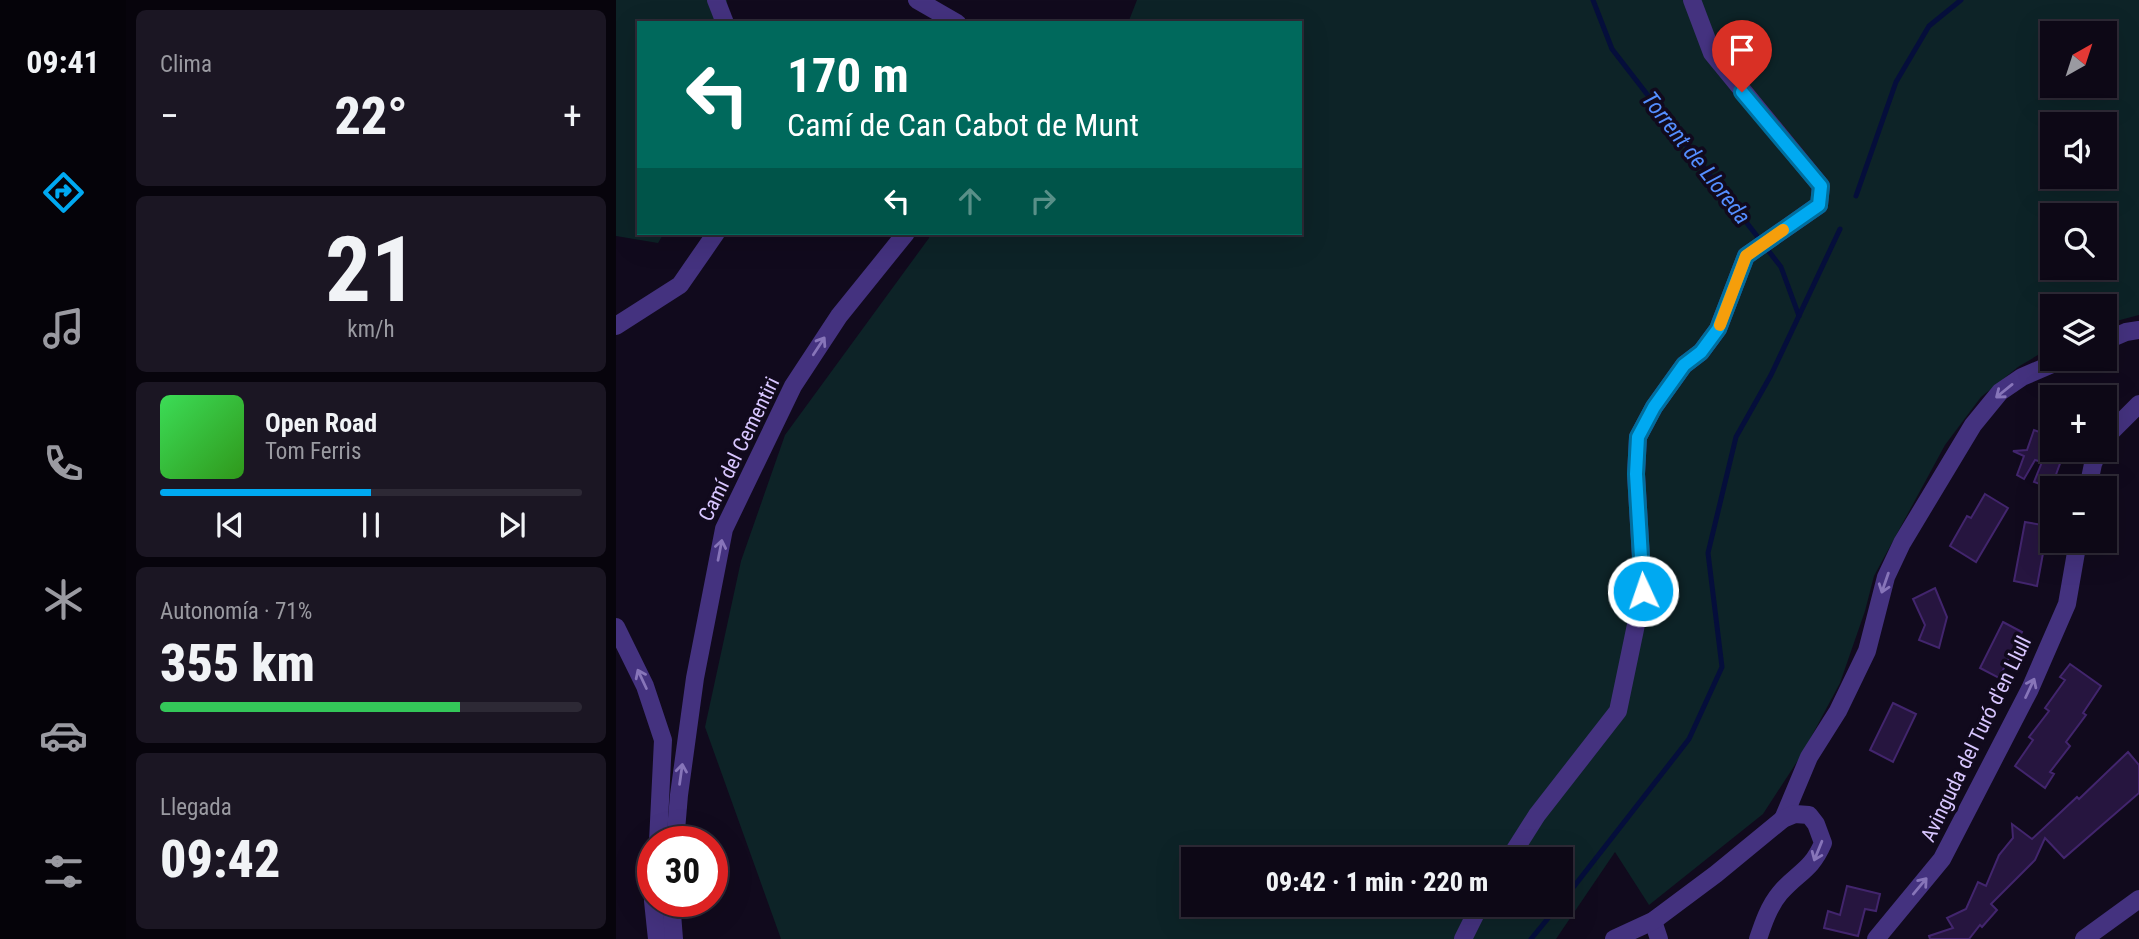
<!DOCTYPE html>
<html lang="es">
<meta charset="utf-8">
<style>
:root{--surface:#0d0816;--page:#1b1623;--text:#f1f3f6;--muted:#9a9aa1;--line:#2d2935;--accent:#00a9f1}
body{margin:0;font-family:"Roboto Condensed",sans-serif;background:var(--page);color:var(--text);height:100vh;display:flex;flex-direction:column;font-size:26px;white-space:nowrap}
*{box-sizing:border-box;margin:0}
p{font-size:23px;color:var(--muted)}
.icon{flex:none;width:38px;height:38px;fill:none;stroke:currentColor;stroke-width:2;stroke-linecap:round;stroke-linejoin:round}
.map{position:relative;flex:1;overflow:hidden}
.side{display:flex;flex-direction:column;gap:10px;padding:10px;background:#07040c;width:490px}
.side>*{flex:none}
.guide{position:absolute;left:21px;top:21px;width:665px;height:214px;border-radius:0px;box-shadow:0 7px 28px #0002,0 0 0 2px var(--line);background:#00695c;color:#fff;overflow:hidden}
.needle{width:46px;rotate:39deg}
.fabs{position:absolute;left:1424px;top:21px;display:grid;gap:14px}
.fabs a{display:grid;place-items:center;width:77px;height:77px;border-radius:0px;background:var(--surface);box-shadow:0 7px 28px #0002,0 0 0 2px var(--line);font-size:35px}
.speed{position:absolute;left:21px;top:826px;display:flex;gap:14px;font-size:35px;font-weight:700;text-align:center}
.speed>*{display:grid;place-content:center;width:91px;height:91px;border-radius:50%;background:var(--surface);box-shadow:0 7px 28px #0002,0 0 0 2px var(--line);line-height:1}
.speed .limit{border:10px solid #d22;background:#fff;color:#111}
.pin{position:absolute;display:grid;place-items:center;width:60px;height:60px;color:#fff;margin:-72px -30px;border-radius:50% 50% 50% 0;rotate:-45deg;box-shadow:0 0 7px #0007}
.pin .icon{rotate:45deg}
.me{position:absolute;width:77px;margin:-38px;rotate:357deg;stroke-linejoin:round;filter:drop-shadow(0 0 5px #0008)}
.turn{display:flex;align-items:center;gap:24px;height:147px;padding:0 35px;font-size:32px}
.turn .icon{width:91px;height:91px;stroke-width:2.5}
.turn b{display:block;font-size:49px;line-height:60px}
.lanes{display:flex;align-items:center;height:66px;padding:0 35px;background:#0003;justify-content:center;gap:35px;direction:ltr}
.lanes .off{opacity:.35}
.big{font-size:52px;font-weight:800;line-height:1.1}
.side .tile{flex:1;display:flex;flex-direction:column;justify-content:center;gap:10px;min-width:0;padding:0 24px;border-radius:10px;background:var(--page)}
.side .dial{align-items:center;gap:0}
.dial b{font-size:91px;line-height:1}
.song{display:flex;align-items:center;gap:21px}
.cover{width:84px;height:84px;border-radius:10px;background:linear-gradient(135deg,hsl(130 70% 55%),hsl(110 70% 35%))}
.played{height:7px;border-radius:4px;background:linear-gradient(90deg,var(--accent) 50%,var(--line) 50%)}
.keys{display:flex;justify-content:space-around;direction:ltr}
.heat{display:flex;justify-content:space-between;align-items:center;font-size:38px;direction:ltr}
.charge{height:10px;border-radius:5px;background:linear-gradient(90deg,#34c759 71%,var(--line) 0)}
.trip{position:absolute;left:565px;top:847px;width:392px;height:70px;border-radius:0px;background:var(--surface);box-shadow:0 7px 28px #0002,0 0 0 2px var(--line);font-weight:800;line-height:70px;text-align:center}
main{display:flex;flex:1;min-height:0}
.tab-bar{display:flex;flex-direction:column;width:126px;justify-content:space-around;align-items:center;background:#050309;color:var(--muted)}
.tab-bar .icon{width:49px;height:49px}
.tab-bar .on{color:var(--accent)}
.tab-bar b{font-size:32px;color:var(--text)}
.map>svg:first-child{display:block}
.green{fill:#0d2327;fill-rule:evenodd}
.lines{fill:none;stroke-linecap:round;stroke-linejoin:round}
.stream{stroke:#050e3b;stroke-width:5}
.building{fill:#26153f;stroke:#42256d;stroke-width:2}
.street{stroke:#44327f;stroke-width:18}
.oneway{stroke:#8775b9}
.route-casing{stroke:#006e9d;stroke-width:18}
.route{stroke:#00a9f1;stroke-width:12}
.slow{stroke:#f59e0b;stroke-width:12}
.labels{text-anchor:middle;dominant-baseline:central;stroke-width:7;stroke-linejoin:round;paint-order:stroke}
.street-label{font-size:21px;fill:#d8c6ff;stroke:#110a1d}
.water-label{font-size:23px;font-style:italic;fill:#548eff;stroke:#110a1d}
</style>
<main>
<nav class="tab-bar">
<b>09:41</b>
<svg class="icon on" aria-label="directions" viewBox="0 0 24 24"><path d="M12 3l9 9-9 9-9-9zM9 14v-3h6M13 9l2 2-2 2"/></svg>
<svg class="icon" aria-label="music" viewBox="0 0 24 24"><path d="M9 18V5l10-2v13"/><circle cx="6" cy="18" r="3"/><circle cx="16" cy="16" r="3"/></svg>
<svg class="icon" aria-label="phone" viewBox="0 0 24 24"><path d="M5 4h4l2 5-3 2q2 4 5 5l2-3 5 2v4C11 20 4 13 5 4z"/></svg>
<svg class="icon" aria-label="climate" viewBox="0 0 24 24"><path d="M12 3v18M4 7l16 10M4 17L20 7"/></svg>
<svg class="icon" aria-label="car" viewBox="0 0 24 24"><path d="M5 17H2v-5l4-1 3-4h7l3 4 3 1v5h-3M9 17h6M6 11h13"/><circle cx="7" cy="17" r="2"/><circle cx="17" cy="17" r="2"/></svg>
<svg class="icon" aria-label="filters" viewBox="0 0 24 24"><path d="M4 7h16M4 17h16"/><circle cx="9" cy="7" r="2"/><circle cx="15" cy="17" r="2"/></svg>
</nav>
<section class="side">
<div class="tile"><p>Clima</p>
<div class="heat"><a>−</a><b class="big">22°</b><a>+</a></div>
</div>
<div class="tile dial"><b>21</b><p>km/h</p></div>
<div class="tile">
<div class="song"><i class="cover"></i><div><b>Open Road</b><p>Tom Ferris</p></div></div>
<div class="played"></div>
<div class="keys"><svg class="icon" aria-label="previous" viewBox="0 0 24 24"><path d="M18 5L8 12l10 7zM5 5v14"/></svg><svg class="icon" aria-label="pause" viewBox="0 0 24 24"><path d="M8 5v14M16 5v14"/></svg><svg class="icon" aria-label="next" viewBox="0 0 24 24"><path d="M6 5l10 7-10 7zM19 5v14"/></svg></div>
</div>
<div class="tile"><p>Autonomía · 71%</p><b class="big">355 km</b><div class="charge"></div></div>
<div class="tile"><p>Llegada</p><b class="big">09:42</b></div>
</section>
<div class="map">
<svg width="1523" height="939" viewBox="0 0 1523 939">
<rect width="100%" height="100%" fill="#110a1d"/>
<g class="green">
<path d="M 0,0 L 111,0 L 110,23 L 23,23 L 23,233 L 48,233 L 42,243 L 0,236 Z"/>
<path d="M 521,0 L 1523,0 L 1523,315 L 1489,324 L 1489,306 L 1437,306 L 1437,346 L 1402,367 L 1365,397 L 1329,445 L 1258,576 L 1249,611 L 1224,683 L 1186,754 L 1147,814 L 1033,905 L 999,852 L 940,939 L 165,939 L 89,727 L 125,561 L 169,435 L 313,238 L 314,233 L 684,233 L 684,23 L 512,23 ZM 1437,33 L 1489,33 L 1489,86 L 1437,86 ZM 1437,124 L 1489,124 L 1489,177 L 1437,177 ZM 1437,215 L 1489,215 L 1489,268 L 1437,268 ZM 578,859 L 945,859 L 945,905 L 578,905 Z"/>
</g>
<g class="lines">
<g class="stream">
<path d="M 977,0 L 996,49 L 1165,267 L 1183,316"/>
<path d="M 1240,196 L 1280,82 L 1313,26 L 1345,0"/>
<path d="M 945,903 L 1073,739 L 1106,667 L 1092,553 L 1120,437 L 1155,375 L 1224,229"/>
<path d="M 915,939 L 943,905"/>
</g>
</g>
<g class="building">
<path d="M 1429,413 L 1437,414 L 1437,450 L 1449,450 L 1435,488 L 1418,482 L 1426,462 L 1419,460 L 1408,479 L 1401,475 L 1408,456 L 1397,451 L 1411,450 L 1418,430 L 1426,433 Z"/>
<path d="M 1369,494 L 1392,508 L 1360,562 L 1334,546 L 1351,516 L 1355,518 Z"/>
<path d="M 1409,522 L 1432,526 L 1421,586 L 1398,581 Z"/>
<path d="M 1319,588 L 1331,617 L 1323,648 L 1303,640 L 1309,625 L 1297,599 Z"/>
<path d="M 1387,622 L 1406,632 L 1383,678 L 1364,668 Z"/>
<path d="M 1454,664 L 1485,686 L 1467,713 L 1470,715 L 1450,742 L 1454,746 L 1434,772 L 1438,774 L 1429,788 L 1399,766 L 1417,740 L 1413,737 L 1433,711 L 1429,708 L 1449,680 L 1444,677 Z"/>
<path d="M 1277,703 L 1300,714 L 1277,762 L 1254,750 Z"/>
<path d="M 1512,752 L 1523,765 L 1523,793 L 1448,858 L 1429,838 L 1419,860 L 1375,904 L 1381,910 L 1366,927 L 1364,925 L 1353,939 L 1314,939 L 1313,936 L 1337,928 L 1331,918 L 1350,909 L 1362,882 L 1370,886 L 1383,855 L 1397,838 L 1396,824 L 1416,839 L 1461,797 L 1463,799 Z"/>
<path d="M 1231,886 L 1264,894 L 1260,911 L 1249,909 L 1242,936 L 1208,928 L 1212,911 L 1224,915 Z"/>
</g>
<g class="lines">
<g class="street">
<path d="M 100,0 L 109,23"/>
<path d="M 301,0 L 341,23"/>
<path d="M 0,326 L 64,285 L 100,233"/>
<path d="M 1489,341 L 1510,332 L 1523,330"/>
<path d="M 1489,438 L 1523,404"/>
<path d="M 1472,488 L 1477,464 L 1483,450"/>
<path d="M 0,627 L 29,686 L 47,740 L 42,842"/>
<path d="M 1167,819 L 1193,757 L 1222,711 L 1251,651 L 1270,577 L 1286,543 L 1357,425 L 1384,392 L 1406,377 L 1448,359"/>
<path d="M 59,842 L 63,795 L 79,678 L 108,529 L 177,386 L 223,316 L 290,233"/>
<path d="M 893,859 L 921,815 L 1002,711 L 1027,591 L 1020,474 L 1022,437 L 1038,407 L 1068,365 L 1085,352 L 1102,329 L 1130,256 L 1203,205 L 1205,186 L 1096,53 L 1076,0"/>
<path d="M 37,901 L 41,939"/>
<path d="M 55,901 L 58,939"/>
<path d="M 1037,921 L 1043,939"/>
<path d="M 847,939 L 864,905"/>
<path d="M 998,939 L 1037,921 L 1100,874 L 1167,819 L 1179,814 L 1193,815 L 1200,824 L 1207,843 C 1195,871 1182,872 1164,893 C 1153,906 1147,924 1142,939"/>
<path d="M 1260,939 L 1326,859 L 1414,689 L 1451,604 L 1462,541"/>
<path d="M 1468,939 L 1523,899"/>
</g>
</g>
<defs><path id="oneway-shaft" d="M-6 0H5M1.5-3L5.5 0L1.5 3" fill="none" stroke-width="1.6" stroke-linecap="round" stroke-linejoin="round" transform="scale(1.75)"/></defs>
<g class="oneway">
<use href="#oneway-shaft" transform="translate(203 346) rotate(-57)"/>
<use href="#oneway-shaft" transform="translate(1388 391) rotate(141)"/>
<use href="#oneway-shaft" transform="translate(104 550) rotate(-79)"/>
<use href="#oneway-shaft" transform="translate(1269 583) rotate(109)"/>
<use href="#oneway-shaft" transform="translate(26 679) rotate(-115)"/>
<use href="#oneway-shaft" transform="translate(1414 688) rotate(-65)"/>
<use href="#oneway-shaft" transform="translate(65 774) rotate(-82)"/>
<use href="#oneway-shaft" transform="translate(1202 851) rotate(112)"/>
<use href="#oneway-shaft" transform="translate(1304 886) rotate(-50)"/>
</g>
<g class="lines">
<defs>
<path id="route" d="M 1027,591 L 1020,474 L 1022,437 L 1038,407 L 1068,365 L 1085,352 L 1102,329 L 1130,256 L 1203,205 L 1205,186 L 1126,92"/>
</defs>
<use href="#route" class="route-casing"/>
<use href="#route" class="route"/>
<path class="slow" d="M 1104,325 L 1130,256 L 1167,230"/>
</g>
<g class="labels">
<g class="street-label">
<text transform="translate(123 449) rotate(-64)">Camí del Cementiri</text>
<text transform="translate(1360 739) rotate(-64)">Avinguda del Turó d'en Llull</text>
</g>
<g class="water-label">
<text transform="translate(1080 158) rotate(52)">Torrent de Lloreda</text>
</g>
</g>
</svg>
<div class="fabs">
<a><svg class="needle" viewBox="-14 -14 28 28"><path d="M0-13l5 13h-10z" fill="#e53935"/><path d="M0 13l5-13h-10z" fill="#9a9aa1"/></svg></a>
<a><svg class="icon" aria-label="sound" viewBox="0 0 24 24"><path d="M4 9h4l5-4v14l-5-4H4zM17 9q2 3 0 6"/></svg></a>
<a><svg class="icon" aria-label="search" viewBox="0 0 24 24"><circle cx="10" cy="10" r="6"/><path d="M15 15l6 6"/></svg></a>
<a><svg class="icon" aria-label="layers" viewBox="0 0 24 24"><path d="M12 4l9 5-9 5-9-5zM3 14l9 5 9-5"/></svg></a>
<a>+</a>
<a>−</a>
</div>
<div class="speed"><div class="limit">30</div></div>
<div class="pin" style="left:1126px;top:92px;background:#d93025"><svg class="icon" aria-label="arrive" viewBox="0 0 24 24"><path d="M6 21V4h12l-3 4 3 4H6"/></svg></div>
<svg class="me" style="left:1027px;top:591px" viewBox="-20 -20 40 40"><circle r="17" fill="#00a9f1" stroke="#fff" stroke-width="3"/><path d="M0-11L8 9 0 5-8 9z" fill="#fff"/></svg>
<div class="trip">09:42 · 1 min · 220 m</div>
<div class="guide">
<div class="turn"><svg class="icon" aria-label="left" viewBox="0 0 24 24"><path d="M17 20v-9H6M10 6l-5 5 5 5"/></svg><div><b>170 m</b>Camí de Can Cabot de Munt</div></div>
<div class="lanes"><svg class="icon" aria-label="left" viewBox="0 0 24 24"><path d="M17 20v-9H6M10 6l-5 5 5 5"/></svg><svg class="icon off" aria-label="ahead" viewBox="0 0 24 24"><path d="M12 20V5M6 11l6-6 6 6"/></svg><svg class="icon off" aria-label="right" viewBox="0 0 24 24"><path d="M7 20v-9h11M14 6l5 5-5 5"/></svg></div>
</div>
</div>
</main>
